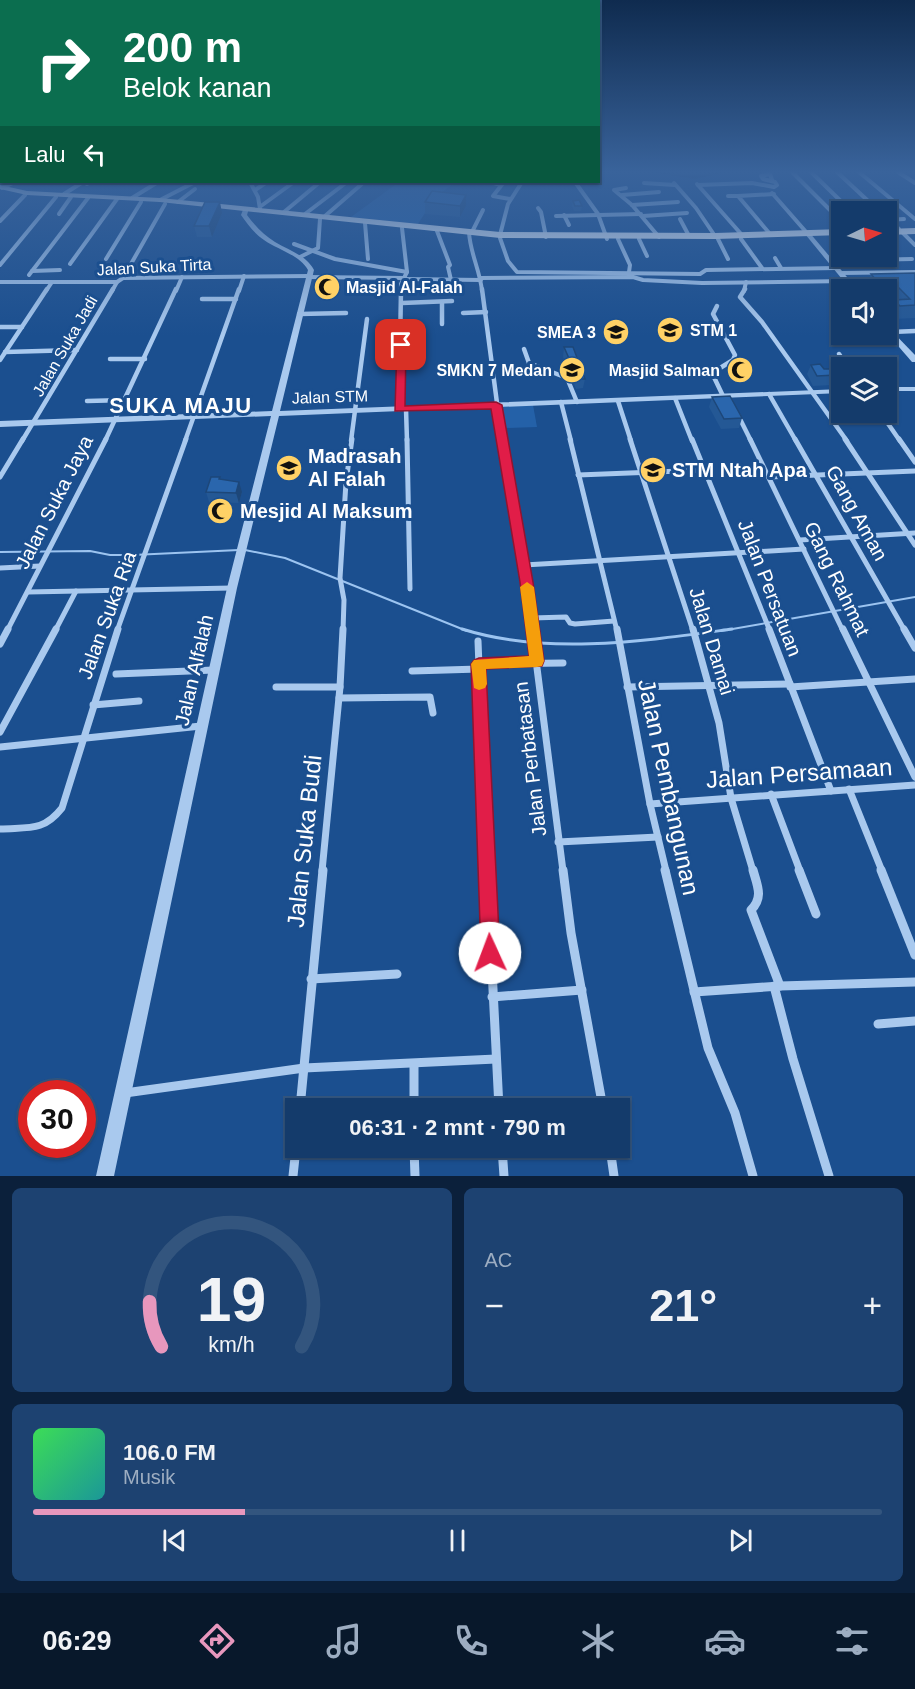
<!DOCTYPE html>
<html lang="id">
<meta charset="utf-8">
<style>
:root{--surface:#143b6b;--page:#1d4271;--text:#f1f3f6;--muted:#9dadc1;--line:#33557e;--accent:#e797bd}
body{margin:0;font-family:Helvetica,sans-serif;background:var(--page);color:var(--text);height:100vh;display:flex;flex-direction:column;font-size:22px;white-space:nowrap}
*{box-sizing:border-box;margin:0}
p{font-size:20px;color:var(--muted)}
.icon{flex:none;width:33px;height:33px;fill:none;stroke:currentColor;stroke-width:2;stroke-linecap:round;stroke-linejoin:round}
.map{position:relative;height:1176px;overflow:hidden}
.drawer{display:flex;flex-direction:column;gap:12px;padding:12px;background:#0b203b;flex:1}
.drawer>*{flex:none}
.top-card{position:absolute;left:0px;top:0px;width:600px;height:183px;box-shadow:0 2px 4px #0004,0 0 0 2px var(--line);background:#0b6e4f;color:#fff;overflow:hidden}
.needle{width:39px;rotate:85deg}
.tools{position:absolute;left:831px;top:201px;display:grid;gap:12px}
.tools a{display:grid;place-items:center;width:66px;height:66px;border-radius:0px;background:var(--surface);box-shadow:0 2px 4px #0004,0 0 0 2px var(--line);font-size:30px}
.speed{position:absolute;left:18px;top:1080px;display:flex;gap:12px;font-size:30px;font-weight:700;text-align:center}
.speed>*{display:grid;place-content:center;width:78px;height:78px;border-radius:50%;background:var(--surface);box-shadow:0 2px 4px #0004,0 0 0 2px var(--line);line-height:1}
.speed .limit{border:9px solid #d22;background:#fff;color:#111}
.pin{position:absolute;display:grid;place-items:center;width:51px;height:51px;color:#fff;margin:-26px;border-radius:12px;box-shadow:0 3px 9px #0006}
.me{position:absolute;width:66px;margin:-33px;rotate:358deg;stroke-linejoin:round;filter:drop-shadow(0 0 4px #0008)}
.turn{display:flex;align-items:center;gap:21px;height:126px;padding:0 24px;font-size:27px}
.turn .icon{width:78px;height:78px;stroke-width:2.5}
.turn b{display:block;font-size:42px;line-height:51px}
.then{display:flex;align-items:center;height:57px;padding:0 24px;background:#0003;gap:12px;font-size:22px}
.big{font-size:45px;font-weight:600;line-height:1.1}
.drawer .card{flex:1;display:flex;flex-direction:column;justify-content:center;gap:9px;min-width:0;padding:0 21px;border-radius:9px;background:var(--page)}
.drawer .dial{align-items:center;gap:0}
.dial svg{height:156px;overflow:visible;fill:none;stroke:var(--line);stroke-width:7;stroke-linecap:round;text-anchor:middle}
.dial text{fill:var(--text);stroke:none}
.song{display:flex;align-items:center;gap:18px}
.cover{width:72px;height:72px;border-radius:9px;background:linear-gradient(135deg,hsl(130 70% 55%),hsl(180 70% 35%))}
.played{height:6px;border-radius:3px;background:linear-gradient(90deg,var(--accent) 25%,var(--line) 25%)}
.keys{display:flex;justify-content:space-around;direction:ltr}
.heat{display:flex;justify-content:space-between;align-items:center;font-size:33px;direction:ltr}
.drawer .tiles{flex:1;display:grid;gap:12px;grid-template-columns:1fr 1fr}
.card:last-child{grid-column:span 2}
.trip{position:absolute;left:285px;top:1098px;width:345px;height:60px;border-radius:0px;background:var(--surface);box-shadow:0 2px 4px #0004,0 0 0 2px var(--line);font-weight:600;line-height:60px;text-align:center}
.tabs{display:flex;height:96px;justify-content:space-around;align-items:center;background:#08182b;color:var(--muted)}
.tabs .icon{width:42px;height:42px}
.tabs .selected{color:var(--accent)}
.tabs b{font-size:27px;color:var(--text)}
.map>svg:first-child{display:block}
.green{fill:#2461a8}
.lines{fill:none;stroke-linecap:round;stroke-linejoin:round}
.stream-far1{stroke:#9cc4f0;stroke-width:2}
.stream{stroke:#9cc4f0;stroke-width:3}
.river{fill:#123a6d;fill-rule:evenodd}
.minor-far4{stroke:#a9c9ee;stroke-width:4}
.minor-far3{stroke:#a9c9ee;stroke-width:4.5}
.minor-far2{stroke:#a9c9ee;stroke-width:5}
.minor-far1{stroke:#a9c9ee;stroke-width:7}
.minor{stroke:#a9c9ee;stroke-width:9}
.tertiary{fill:#a9c9ee;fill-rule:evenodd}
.primary{fill:#f0f6ff;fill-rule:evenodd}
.wall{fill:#245895}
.shaded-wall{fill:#1d4779}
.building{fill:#2a66ad;stroke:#1d4779;stroke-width:1.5}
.route{fill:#e11d48;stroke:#92132f;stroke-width:1.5}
.slow{fill:#f59e0b}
.labels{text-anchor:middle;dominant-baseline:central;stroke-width:6;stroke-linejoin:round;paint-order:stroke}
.far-street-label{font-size:16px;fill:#fff;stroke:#1b4f8f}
.far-poi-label{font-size:16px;font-weight:bold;fill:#fff;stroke:#1b4f8f;text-anchor:end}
.poi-label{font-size:20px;font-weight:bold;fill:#fff;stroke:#1b4f8f;text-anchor:start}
.street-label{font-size:20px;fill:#fff;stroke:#1b4f8f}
.far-district-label{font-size:22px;font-weight:bold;letter-spacing:1.5px;fill:#fff;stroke:#1b4f8f}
.near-street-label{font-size:24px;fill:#fff;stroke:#1b4f8f}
</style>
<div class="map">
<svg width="915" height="1176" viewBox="0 0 915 1176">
<rect width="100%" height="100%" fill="#1b4f8f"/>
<g class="green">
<path d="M 399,182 L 456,182 L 435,197 L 418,224 L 351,217 Z"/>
<path d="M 533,405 L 537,427 L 506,428 L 502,406 Z"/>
</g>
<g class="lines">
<g class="stream-far1">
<path d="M 245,550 L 285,558 L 467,631"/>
<path d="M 0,552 L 90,551 L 110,555 L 133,555 L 239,550"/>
<path d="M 721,631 L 915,597"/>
</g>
<path class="stream" d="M 462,629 C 548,656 644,641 732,629"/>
<path class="river" d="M 651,172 L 695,175 L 725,172 L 695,179 Z"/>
<g class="minor-far4">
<path d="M 792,172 L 842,222"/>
<path d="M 811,172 L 852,212"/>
<path d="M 837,172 L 880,212"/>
<path d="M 859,172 L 915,219"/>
<path d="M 898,172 L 915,183"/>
<path d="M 250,182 L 258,197 L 260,209"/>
<path d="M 490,182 L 501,185"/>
<path d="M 504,182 L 493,196 L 510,199"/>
<path d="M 575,182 L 598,214 L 607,239"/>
<path d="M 644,183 L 675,185"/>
<path d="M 674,183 L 696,208 L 715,236"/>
<path d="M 87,184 L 91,182"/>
<path d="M 697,184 L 742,235"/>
<path d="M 698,185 L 752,183 L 774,187 L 777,185 L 775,182 L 763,179 L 761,176 L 770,174 L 772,180"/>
<path d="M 2,188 L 15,182"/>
<path d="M 626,188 L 614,190 L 632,205 L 659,237"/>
<path d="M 255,190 L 267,182"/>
<path d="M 772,193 L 807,233"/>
<path d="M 64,194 L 83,182"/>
<path d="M 622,195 L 659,192"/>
<path d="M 728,196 L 738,196"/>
<path d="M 132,198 L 158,182"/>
<path d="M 160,200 L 195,182"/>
<path d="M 178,202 L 195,189"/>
<path d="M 632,205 L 678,202"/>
<path d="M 261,206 L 294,182"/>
<path d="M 538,208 L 541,212 L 546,237"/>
<path d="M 284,212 L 320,182"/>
<path d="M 59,214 L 71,197"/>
<path d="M 305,214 L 347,182"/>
<path d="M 564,215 L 569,225"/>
<path d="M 325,216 L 363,183"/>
<path d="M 556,216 L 641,214"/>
<path d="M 643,216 L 687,213"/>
<path d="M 887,218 L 899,229"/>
<path d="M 680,219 L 689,236"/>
<path d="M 886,220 L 904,219"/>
<path d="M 0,221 L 25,195"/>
<path d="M 365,223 L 368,259"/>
<path d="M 437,231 L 450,265 L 448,267 L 451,280"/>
<path d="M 901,231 L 915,245"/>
<path d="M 469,232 C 470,253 480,270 482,291"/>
<path d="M 472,232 L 483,210"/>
<path d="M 770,234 L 738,196 L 774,194"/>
<path d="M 500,235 L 508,204 L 522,182"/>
<path d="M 500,238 L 508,261 L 517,272 L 700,274 L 706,270 L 837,268"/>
<path d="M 618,239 L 630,265 L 629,272"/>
<path d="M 639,239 L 647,256"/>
<path d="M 718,239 L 728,259"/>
<path d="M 741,239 L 762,268"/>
<path d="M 294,244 L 335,259 L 407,272"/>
<path d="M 886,248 L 894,247"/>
<path d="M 860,256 L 865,260 L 912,259"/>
<path d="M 300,257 L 318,248 L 320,219"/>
<path d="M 775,258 L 781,268"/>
<path d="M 106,259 L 141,202"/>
<path d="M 70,264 L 117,199"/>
<path d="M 0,265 L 56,197"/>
<path d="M 32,271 L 60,270"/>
<path d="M 841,273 L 915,272"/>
<path d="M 29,275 L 88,198"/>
<path d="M 309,277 L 405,278"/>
<path d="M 123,278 L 165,204"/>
<path d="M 480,278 L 633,277 L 643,280 L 702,283 L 848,281"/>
<path d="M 404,279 L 481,280"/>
<path d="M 0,282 L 117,282 L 123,278 L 309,276"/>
<path d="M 849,282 L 875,282"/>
<path d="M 46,291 L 52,282"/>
<path d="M 112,291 L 117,282"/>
<path d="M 176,291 L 182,277"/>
<path d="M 239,291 L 244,276"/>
<path d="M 401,291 L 401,284 L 407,272 L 402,228"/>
<path d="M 744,291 L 746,282"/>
</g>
<g class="minor-far3">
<path d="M 482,289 L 502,441"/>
<path d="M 745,289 L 740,297 L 762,322 L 847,441"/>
<path d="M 202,299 L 236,299"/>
<path d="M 442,302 L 442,324"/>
<path d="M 402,303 L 452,301"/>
<path d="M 717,306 L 713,314 L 735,355 L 733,360 L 712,373 L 723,396"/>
<path d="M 463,313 L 486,312"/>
<path d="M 299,314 L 346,313"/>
<path d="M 0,327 L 22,327"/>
<path d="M 891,332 L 915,331"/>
<path d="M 524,349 L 529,363 L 567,378 L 577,402"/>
<path d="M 5,352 L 77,350"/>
<path d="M 839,354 L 848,368"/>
<path d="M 110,359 L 145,359"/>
<path d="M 0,360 L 47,289"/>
<path d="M 769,394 L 796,441"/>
<path d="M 675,398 L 692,441"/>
<path d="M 87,401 L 126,400"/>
<path d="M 618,401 L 631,441"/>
<path d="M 561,402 L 571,441"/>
<path d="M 399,409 L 401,289"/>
<path d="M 406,409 L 407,441"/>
<path d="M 880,412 L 900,441"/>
<path d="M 738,415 L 751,441"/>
<path d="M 22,441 L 113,289"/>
<path d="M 105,441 L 176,289"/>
<path d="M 185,441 L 239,289"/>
<path d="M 351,441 L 367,319"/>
</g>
<g class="minor-far2">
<path d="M 407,439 L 410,589"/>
<path d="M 502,439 L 524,565 L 532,631"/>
<path d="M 570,439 L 617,631"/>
<path d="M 630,439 L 693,631"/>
<path d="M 692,439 L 770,631"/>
<path d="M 750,439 L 843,631"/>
<path d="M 795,439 L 905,631"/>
<path d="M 845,439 L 915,545"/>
<path d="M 899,439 L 915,462"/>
<path d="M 578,475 L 706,470"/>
<path d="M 0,477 L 23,439"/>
<path d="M 769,477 L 915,471"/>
<path d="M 800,540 L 915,533"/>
<path d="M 524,565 L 804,549"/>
<path d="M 0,568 L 40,566"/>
<path d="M 28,592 L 232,588"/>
<path d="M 532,618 L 566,617 L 570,623 L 575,624 L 614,621"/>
<path d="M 7,631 L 106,439"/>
<path d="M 55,631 L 76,591"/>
<path d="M 117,631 L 186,439"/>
<path d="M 343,631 L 344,600 L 340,578 L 346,482 L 352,439"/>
</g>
<g class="minor-far1">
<path d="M 532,629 L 563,871"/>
<path d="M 617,629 L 650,804 L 666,871"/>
<path d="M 693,629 L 719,723 L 731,798 L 753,871"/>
<path d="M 769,629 L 831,791"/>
<path d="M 843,629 L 915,777"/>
<path d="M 904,629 L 915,648"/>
<path d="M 478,641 L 487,871"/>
<path d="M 0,644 L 8,629"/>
<path d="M 479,664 L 563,663"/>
<path d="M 412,671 L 479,669"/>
<path d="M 116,674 L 214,670"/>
<path d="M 276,687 L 340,687"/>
<path d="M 627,687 L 790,684"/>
<path d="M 790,687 L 915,679"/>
<path d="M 339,698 L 430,697 L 433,713"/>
<path d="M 93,705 L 139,701"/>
<path d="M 0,732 L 56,629"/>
<path d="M 0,747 L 201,726"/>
<path d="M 849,789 L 882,871"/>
<path d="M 771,794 L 800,871"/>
<path d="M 650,804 L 915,785"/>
<path d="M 0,829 C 29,827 43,832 62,808 L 118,629"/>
<path d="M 558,842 L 658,837"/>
<path d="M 322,871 L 340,687 L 343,629"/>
</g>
<g class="minor">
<path d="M 487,870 L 499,1108"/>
<path d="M 563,870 L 571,933 L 603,1108"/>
<path d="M 665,870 L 708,1048 L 735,1113 L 753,1176"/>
<path d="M 753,870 C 757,885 764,897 751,910 L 780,986"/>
<path d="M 799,870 L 816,914"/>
<path d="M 881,870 L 915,955"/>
<path d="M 311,979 L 397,974"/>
<path d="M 774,986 L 793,1059 L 829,1176"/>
<path d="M 694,992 L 780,986 L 915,982"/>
<path d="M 492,997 L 582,990"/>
<path d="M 878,1024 L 915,1021"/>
<path d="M 414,1065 L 414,1108"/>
<path d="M 125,1093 L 304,1068 L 496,1059"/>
<path d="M 300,1108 L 323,870"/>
<path d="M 414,1148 L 415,1176"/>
<path d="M 502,1148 L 504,1176"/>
<path d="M 610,1148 L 614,1176"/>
<path d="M 293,1176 L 296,1148"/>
</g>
<g class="tertiary">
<path d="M 244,207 L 249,208 L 247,215 C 255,226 264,235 275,242 C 290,251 306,255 314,270 L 280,411 L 842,389 L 842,393 L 279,416 L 237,588 L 114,1176 L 96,1176 L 227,588 L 271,416 L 0,427 L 0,421 L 272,411 L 308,270 C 300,255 278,250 264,240 C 254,233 248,225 241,215 Z"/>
<path d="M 805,232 L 809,232 L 858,290 L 851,290 L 805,234 Z"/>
<path d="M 886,325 L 915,355 L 915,362 L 912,362 L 886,332 Z"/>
<rect x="886" y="387" width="29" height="4"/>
</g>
<g class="primary">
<path d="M 0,185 L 27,191 L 160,198 L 500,232 L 715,233 L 842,229 L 842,235 L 715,239 L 500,238 L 160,202 L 27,195 L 0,189 Z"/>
<path d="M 915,228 L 915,234 L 886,235 L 886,229 Z"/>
</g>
</g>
<g class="wall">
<path d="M 466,195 L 466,206 L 460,217 L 425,214 L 425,202 Z"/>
<path d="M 573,201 L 582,206 L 581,211 L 574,211 L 572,206 Z"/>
<path d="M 222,213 L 212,237 L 197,237 L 194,226 Z"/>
<path d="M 915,273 L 915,318 L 894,319 L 888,312 L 893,300 L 886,293 L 886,290 L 869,290 L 866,286 L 871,274 Z"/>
<path d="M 564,347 L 585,379 L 583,388 L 576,389 L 563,357 Z"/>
<path d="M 734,359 L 749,368 L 747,375 L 731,372 Z"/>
<path d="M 811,365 L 824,369 L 836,375 L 832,385 L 813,386 L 807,374 Z"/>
<path d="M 712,397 L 742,418 L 739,428 L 721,429 L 709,407 Z"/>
<path d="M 220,477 L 220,480 L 242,492 L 239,503 L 209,502 L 206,492 Z"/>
</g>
<g class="shaded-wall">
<path d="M 466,195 L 466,206 L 460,217 L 460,206 Z"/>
<path d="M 220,202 L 222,213 L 212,237 L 209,226 Z"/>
<path d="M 239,482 L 242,492 L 239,503 L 236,493 Z"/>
</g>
<g class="building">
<path d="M 432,191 L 466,195 L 460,206 L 425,202 Z"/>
<path d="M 579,200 L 582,206 L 575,206 L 573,201 Z"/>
<path d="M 205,202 L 220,202 L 209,226 L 194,226 Z"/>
<path d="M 915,273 L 915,305 L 900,306 L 894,300 L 910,299 L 891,280 L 876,280 L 871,274 Z"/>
<path d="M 564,347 L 573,347 L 585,379 L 578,379 Z"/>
<path d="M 734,359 L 750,361 L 749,368 L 733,366 Z"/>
<path d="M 820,364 L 824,369 L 831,369 L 836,375 L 817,376 L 811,365 Z"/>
<path d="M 730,396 L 742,418 L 724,419 L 712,397 Z"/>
<path d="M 211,477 L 220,477 L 219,479 L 239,482 L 236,493 L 206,492 Z"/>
</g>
<linearGradient id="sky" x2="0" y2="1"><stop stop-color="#0f2b4f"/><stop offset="0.51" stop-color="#39639b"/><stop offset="1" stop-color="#39639b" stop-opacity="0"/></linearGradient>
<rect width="915" height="336" fill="url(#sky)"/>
<path class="route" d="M 397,343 L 406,345 L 405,406 L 496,402 L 502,405 L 533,582 L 544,661 L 542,666 L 486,669 L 500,953 L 497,960 L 490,963 L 483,960 L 481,953 L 471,664 L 474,660 L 479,658 L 529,656 L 520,582 L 491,409 L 395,411 Z"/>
<path class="slow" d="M 527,582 L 534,587 L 544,661 L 542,666 L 537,667 L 486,669 L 487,684 L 485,688 L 479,690 L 474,688 L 471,664 L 474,660 L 529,656 L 520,587 Z"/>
<defs>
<symbol id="mosque-disc" viewBox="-11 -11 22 22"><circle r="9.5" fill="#ffd166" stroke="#1b4f8f"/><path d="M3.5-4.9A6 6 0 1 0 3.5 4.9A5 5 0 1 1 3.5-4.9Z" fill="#111"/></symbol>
<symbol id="school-disc" viewBox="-11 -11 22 22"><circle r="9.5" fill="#ffd166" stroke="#1b4f8f"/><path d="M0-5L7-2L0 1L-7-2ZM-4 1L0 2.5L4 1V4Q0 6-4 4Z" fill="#111"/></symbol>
</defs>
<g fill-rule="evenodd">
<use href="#mosque-disc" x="312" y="272" width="30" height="30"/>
<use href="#school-disc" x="655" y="315" width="30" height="30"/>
<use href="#school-disc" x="601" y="317" width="30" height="30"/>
<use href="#school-disc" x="557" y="355" width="30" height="30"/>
<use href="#mosque-disc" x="725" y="355" width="30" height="30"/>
<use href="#school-disc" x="274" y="453" width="30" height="30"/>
<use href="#school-disc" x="638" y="455" width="30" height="30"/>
<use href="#mosque-disc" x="205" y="496" width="30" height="30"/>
</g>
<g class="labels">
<g class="far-street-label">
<text transform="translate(154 267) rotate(-3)">Jalan Suka Tirta</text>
<text transform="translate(65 346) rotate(-60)">Jalan Suka Jadi</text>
<text transform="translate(330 397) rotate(-2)">Jalan STM</text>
</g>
<g class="far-poi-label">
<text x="346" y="287" text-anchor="start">Masjid Al-Falah</text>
<text x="690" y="330" text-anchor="start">STM 1</text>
<text x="596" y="332">SMEA 3</text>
<text x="552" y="370">SMKN 7 Medan</text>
<text x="720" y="370">Masjid Salman</text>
</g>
<g class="poi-label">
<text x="308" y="456">Madrasah<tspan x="308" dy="23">Al Falah</tspan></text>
<text x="672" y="470">STM Ntah Apa</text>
<text x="240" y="511">Mesjid Al Maksum</text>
</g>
<g class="street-label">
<text transform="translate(54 502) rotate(-63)">Jalan Suka Jaya</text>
<text transform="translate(857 513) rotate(61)">Gang Aman</text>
<text transform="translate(837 579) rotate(64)">Gang Rahmat</text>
<text transform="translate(770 588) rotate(69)">Jalan Persatuan</text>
<text transform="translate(107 615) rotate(-70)">Jalan Suka Ria</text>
<text transform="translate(712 641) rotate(73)">Jalan Damai</text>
<text transform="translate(194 670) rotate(-77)">Jalan Alfalah</text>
<text transform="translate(530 759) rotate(-97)">Jalan Perbatasan</text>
</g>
<g class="far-district-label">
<text x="181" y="405">SUKA MAJU</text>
</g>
<g class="near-street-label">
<text transform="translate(799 773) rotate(-4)">Jalan Persamaan</text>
<text transform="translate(669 787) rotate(78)">Jalan Pembangunan</text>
<text transform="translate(304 841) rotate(-84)">Jalan Suka Budi</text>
</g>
</g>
</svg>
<div class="tools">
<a><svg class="needle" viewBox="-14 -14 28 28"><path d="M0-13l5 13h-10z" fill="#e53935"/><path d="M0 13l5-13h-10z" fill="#9dadc1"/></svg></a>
<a><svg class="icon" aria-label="sound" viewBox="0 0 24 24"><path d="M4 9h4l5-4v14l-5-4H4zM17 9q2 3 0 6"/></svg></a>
<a><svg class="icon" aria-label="layers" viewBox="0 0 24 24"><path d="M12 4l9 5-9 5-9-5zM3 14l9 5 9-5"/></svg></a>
</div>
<div class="speed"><div class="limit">30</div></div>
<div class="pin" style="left:401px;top:345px;background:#d93025"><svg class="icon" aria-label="arrive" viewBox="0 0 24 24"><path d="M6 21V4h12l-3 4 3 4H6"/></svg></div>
<svg class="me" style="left:490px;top:953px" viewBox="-20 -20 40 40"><circle r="19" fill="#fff"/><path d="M0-13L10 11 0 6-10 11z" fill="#e11d48"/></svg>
<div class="trip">06:31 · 2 mnt · 790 m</div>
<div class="top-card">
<div class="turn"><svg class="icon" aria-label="right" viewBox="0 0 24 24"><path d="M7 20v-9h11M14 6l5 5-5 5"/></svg><div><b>200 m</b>Belok kanan</div></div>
<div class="then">Lalu<svg class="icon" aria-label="left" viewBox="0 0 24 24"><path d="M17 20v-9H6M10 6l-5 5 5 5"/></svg></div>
</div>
</div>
<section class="drawer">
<div class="tiles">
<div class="card dial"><svg viewBox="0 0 100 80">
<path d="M14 69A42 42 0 1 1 86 69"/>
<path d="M14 69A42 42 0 0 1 8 46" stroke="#e797bd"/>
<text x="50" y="56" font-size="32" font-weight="700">19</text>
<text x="50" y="72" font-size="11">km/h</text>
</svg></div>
<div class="card"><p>AC</p>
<div class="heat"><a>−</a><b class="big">21°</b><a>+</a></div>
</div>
<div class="card">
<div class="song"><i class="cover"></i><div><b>106.0 FM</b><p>Musik</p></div></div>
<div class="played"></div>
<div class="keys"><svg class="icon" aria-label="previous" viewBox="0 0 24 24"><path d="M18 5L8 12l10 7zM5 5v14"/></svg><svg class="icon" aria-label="pause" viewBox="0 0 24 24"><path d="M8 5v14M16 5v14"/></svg><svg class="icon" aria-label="next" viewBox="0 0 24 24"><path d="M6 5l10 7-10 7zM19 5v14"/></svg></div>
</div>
</div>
</section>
<nav class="tabs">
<b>06:29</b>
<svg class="icon selected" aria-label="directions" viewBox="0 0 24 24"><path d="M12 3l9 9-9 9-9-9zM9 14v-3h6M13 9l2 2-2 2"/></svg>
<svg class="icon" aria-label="music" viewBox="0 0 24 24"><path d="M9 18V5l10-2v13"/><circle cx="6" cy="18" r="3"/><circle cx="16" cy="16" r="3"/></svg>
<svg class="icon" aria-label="phone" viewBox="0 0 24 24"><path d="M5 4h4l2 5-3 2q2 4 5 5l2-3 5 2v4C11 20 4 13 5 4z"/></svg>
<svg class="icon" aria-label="climate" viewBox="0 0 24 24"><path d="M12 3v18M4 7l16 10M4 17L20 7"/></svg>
<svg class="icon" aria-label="car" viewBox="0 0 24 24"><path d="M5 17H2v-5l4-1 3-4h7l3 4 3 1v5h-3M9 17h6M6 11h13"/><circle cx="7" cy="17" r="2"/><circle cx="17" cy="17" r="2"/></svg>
<svg class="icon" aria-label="filters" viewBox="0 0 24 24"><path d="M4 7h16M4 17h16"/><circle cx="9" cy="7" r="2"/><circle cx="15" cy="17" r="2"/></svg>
</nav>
